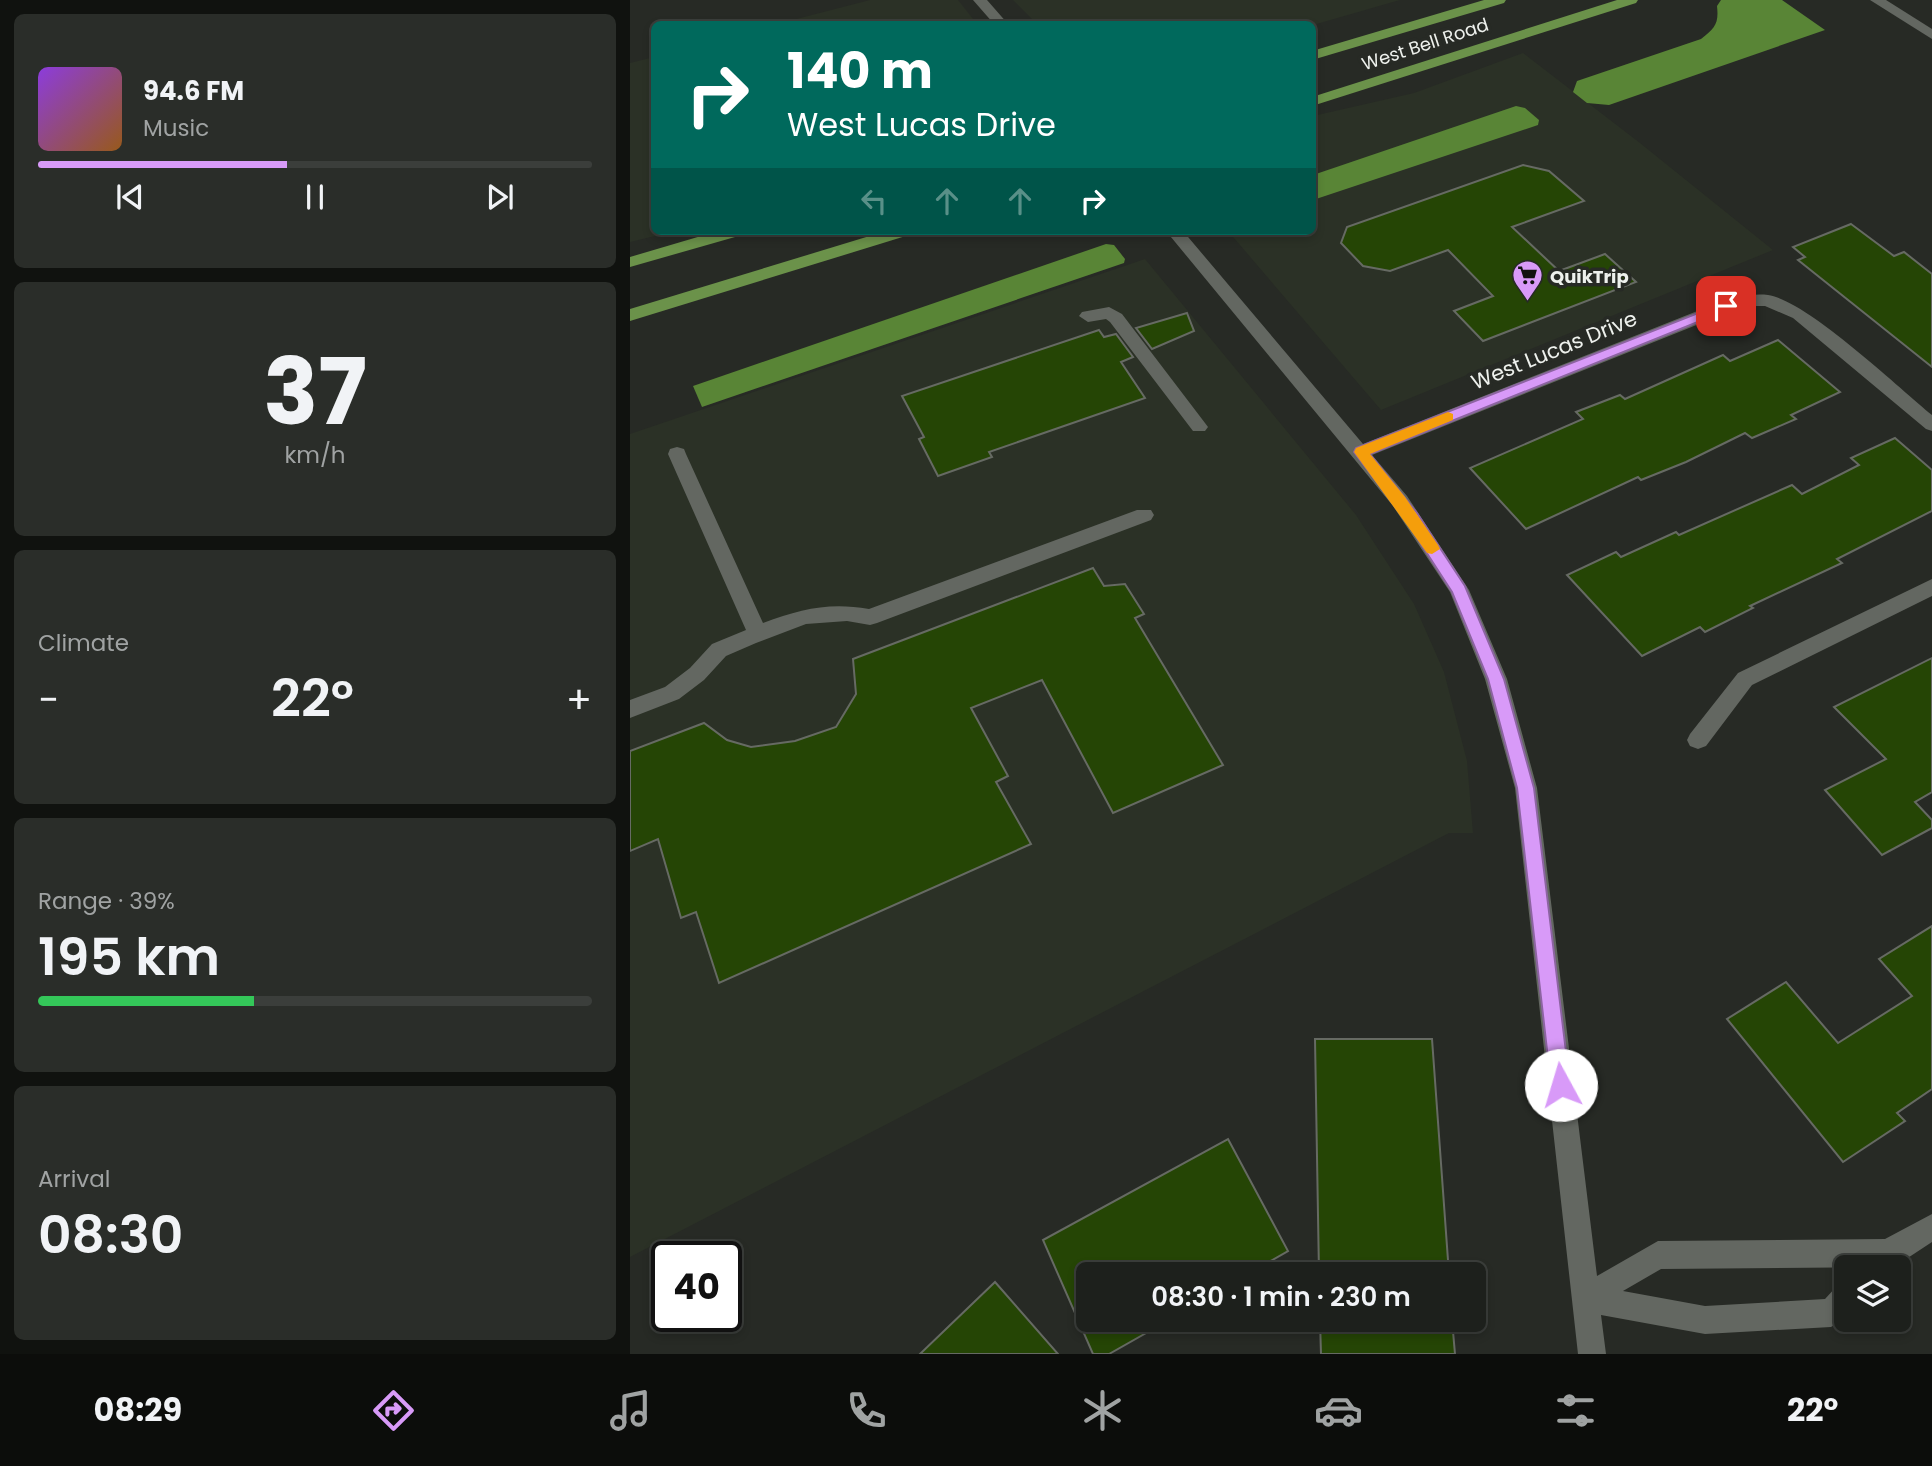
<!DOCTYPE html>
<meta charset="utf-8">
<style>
:root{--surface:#1d201c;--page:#2a2d29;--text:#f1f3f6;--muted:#a0a3a3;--line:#3b3e3b;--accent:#d89af8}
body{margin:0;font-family:Poppins,sans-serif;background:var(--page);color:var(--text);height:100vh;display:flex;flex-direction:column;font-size:26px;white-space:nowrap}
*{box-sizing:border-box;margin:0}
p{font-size:23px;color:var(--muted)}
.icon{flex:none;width:38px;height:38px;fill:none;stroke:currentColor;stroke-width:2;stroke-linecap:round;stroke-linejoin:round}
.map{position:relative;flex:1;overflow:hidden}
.side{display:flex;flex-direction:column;gap:14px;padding:14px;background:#10120f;width:630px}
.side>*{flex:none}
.hud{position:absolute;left:21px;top:21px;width:665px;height:214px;border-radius:10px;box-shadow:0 4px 10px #0003,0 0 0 2px var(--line);background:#00695c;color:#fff;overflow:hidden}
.fabs{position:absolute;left:1204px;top:1255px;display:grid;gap:14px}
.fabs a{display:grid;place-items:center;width:77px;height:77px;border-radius:10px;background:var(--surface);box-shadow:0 4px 10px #0003,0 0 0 2px var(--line);font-size:35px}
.speed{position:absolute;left:21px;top:1241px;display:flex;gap:14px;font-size:35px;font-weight:700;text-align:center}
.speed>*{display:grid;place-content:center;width:91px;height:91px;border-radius:50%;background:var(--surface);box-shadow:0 4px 10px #0003,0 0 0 2px var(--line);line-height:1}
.speed .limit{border:4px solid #111;border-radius:10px;background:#fff;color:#111}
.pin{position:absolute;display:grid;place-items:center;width:60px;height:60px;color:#fff;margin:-30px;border-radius:14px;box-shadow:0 4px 10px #0006}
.me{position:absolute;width:77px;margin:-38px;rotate:354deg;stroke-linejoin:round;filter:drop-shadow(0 0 5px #0008)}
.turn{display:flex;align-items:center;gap:24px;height:147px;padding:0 21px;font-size:32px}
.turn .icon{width:91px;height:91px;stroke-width:2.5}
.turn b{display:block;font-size:49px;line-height:60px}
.lanes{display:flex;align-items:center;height:66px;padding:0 21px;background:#0003;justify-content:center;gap:35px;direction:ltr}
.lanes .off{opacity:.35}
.big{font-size:52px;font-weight:600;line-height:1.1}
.side .card{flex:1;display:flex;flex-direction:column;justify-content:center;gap:10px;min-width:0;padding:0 24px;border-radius:10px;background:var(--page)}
.side .dial{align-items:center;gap:0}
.dial b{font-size:91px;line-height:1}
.song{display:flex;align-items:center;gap:21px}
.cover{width:84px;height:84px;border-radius:10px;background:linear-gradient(135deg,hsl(270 70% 55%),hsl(30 70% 35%))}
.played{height:7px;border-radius:4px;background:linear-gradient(90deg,var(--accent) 45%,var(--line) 45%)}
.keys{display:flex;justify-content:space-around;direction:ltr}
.heat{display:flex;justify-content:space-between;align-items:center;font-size:38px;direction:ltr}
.charge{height:10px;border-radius:5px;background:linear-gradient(90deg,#34c759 39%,var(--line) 0)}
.trip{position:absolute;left:446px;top:1262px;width:410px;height:70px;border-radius:10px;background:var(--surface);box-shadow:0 4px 10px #0003,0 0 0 2px var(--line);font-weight:600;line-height:70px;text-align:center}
.dock{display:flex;height:112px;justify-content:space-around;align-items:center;background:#0c0d0b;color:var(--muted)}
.dock .icon{width:49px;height:49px}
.dock .selected{color:var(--accent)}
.dock b{font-size:32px;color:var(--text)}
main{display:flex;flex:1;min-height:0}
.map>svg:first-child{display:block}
.built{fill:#2b3126}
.water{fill:#598536}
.building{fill:#254505;stroke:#666a63;stroke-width:2}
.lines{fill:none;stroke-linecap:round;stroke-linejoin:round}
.minor{fill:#636761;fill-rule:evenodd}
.major{fill:#6b924a;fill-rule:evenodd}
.route{fill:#d89af8;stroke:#8c64a1;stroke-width:2}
.slow{fill:#f59e0b}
.labels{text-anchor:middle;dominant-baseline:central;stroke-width:7;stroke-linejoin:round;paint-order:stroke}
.far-street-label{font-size:18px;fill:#eef1ed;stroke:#272a25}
.far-poi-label{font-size:18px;font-weight:bold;fill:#eef1ed;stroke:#272a25;text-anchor:start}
.street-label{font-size:21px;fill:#eef1ed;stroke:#272a25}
</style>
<main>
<section class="side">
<div class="card">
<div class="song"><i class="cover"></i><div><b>94.6 FM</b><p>Music</p></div></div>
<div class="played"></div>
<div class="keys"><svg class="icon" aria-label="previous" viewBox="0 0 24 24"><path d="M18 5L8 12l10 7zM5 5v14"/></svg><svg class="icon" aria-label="pause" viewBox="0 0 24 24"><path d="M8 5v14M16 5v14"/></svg><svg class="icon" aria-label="next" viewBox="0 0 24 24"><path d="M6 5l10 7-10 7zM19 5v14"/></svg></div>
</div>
<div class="card dial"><b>37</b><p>km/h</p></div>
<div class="card"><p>Climate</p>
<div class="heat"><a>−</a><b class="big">22°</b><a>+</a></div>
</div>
<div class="card"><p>Range · 39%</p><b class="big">195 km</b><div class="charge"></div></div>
<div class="card"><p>Arrival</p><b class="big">08:30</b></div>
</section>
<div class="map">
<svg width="1302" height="1354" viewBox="0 0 1302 1354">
<rect width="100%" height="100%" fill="#272a25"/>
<g class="built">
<path d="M 240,0 L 328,0 L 347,24 L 147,24 Z"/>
<path d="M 383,0 L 770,0 L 683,25 L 407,24 Z"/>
<path d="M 893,53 L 1010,143 L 1143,250 L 751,410 L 598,231 L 682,231 L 683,116 L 784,93 Z"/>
<path d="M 24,57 L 24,231 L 46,231 L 0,242 L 0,63 Z"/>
<path d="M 515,259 L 726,515 L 784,604 L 814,672 L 837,761 L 843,833 L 819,833 L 0,1257 L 0,434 Z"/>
</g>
<g class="water">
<path d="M 1091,0 L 1152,0 L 1195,30 L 979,105 L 957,103 L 943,92 L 947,81 L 1071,39 C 1085,28 1089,24 1087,6 Z"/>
<path d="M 886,106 L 895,108 L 909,120 L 908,125 L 683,200 L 683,175 Z"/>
<path d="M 476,244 L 484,245 L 495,259 L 494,263 L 72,407 L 63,386 Z"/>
</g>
<g class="building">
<path d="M 893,165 L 919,171 L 954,201 L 882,227 L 929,271 L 975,254 L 1006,282 L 853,341 L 824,311 L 863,296 L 818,250 L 760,271 L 733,266 L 711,243 L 717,227 Z"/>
<path d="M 1221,224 L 1264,256 L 1274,252 L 1302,274 L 1302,367 L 1168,260 L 1175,257 L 1163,247 Z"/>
<path d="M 557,313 L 564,331 L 522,349 L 506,328 Z"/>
<path d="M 469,330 L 474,337 L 486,334 L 503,357 L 491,362 L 515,398 L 359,452 L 362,457 L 308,476 L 289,439 L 294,437 L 272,396 Z"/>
<path d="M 1148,340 L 1210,392 L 1161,415 L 1166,419 L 1122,438 L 1115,433 L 1056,462 L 1011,480 L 1008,477 L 896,529 L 840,468 L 953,419 L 946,412 L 990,395 L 995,399 L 1093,355 L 1100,361 Z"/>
<path d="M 1265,438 L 1302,470 L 1302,511 L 1207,559 L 1212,563 L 1120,606 L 1123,608 L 1075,632 L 1070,627 L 1012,656 L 937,575 L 986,552 L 991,557 L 1046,532 L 1049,535 L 1162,485 L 1172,494 L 1229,465 L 1221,458 Z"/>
<path d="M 463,568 L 474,586 L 495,584 L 514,614 L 505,618 L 593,765 L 483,813 L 412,680 L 341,708 L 378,776 L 366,782 L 401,844 L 89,983 L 66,912 L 51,918 L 28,839 L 0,851 L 0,751 L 74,723 L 97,740 L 121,747 L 165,741 L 206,727 L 226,694 L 223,659 Z"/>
<path d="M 1302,658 L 1302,792 L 1285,802 L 1302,820 L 1302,828 L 1252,855 L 1195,790 L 1256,759 L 1204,707 Z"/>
<path d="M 1302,926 L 1302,1089 L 1267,1113 L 1275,1121 L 1213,1162 L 1097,1019 L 1156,982 L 1208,1043 L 1282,996 L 1249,959 Z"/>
<path d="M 685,1039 L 802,1039 L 819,1274 L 689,1274 Z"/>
<path d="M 598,1139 L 658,1251 L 618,1274 L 458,1274 L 458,1320 L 539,1320 L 479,1354 L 463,1354 L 413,1240 Z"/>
<path d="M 365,1282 L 428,1354 L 290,1354 Z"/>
<path d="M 690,1320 L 822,1320 L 825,1354 L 691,1354 Z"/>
</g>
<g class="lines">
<g class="minor">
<path d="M 343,0 L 357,0 L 378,24 L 364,24 Z"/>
<path d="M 1240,0 L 1256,0 L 1302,29 L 1302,39 Z"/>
<path d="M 536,231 L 553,231 L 733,444 L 1090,302 C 1105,298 1121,293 1138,295 C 1176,300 1268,387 1302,415 L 1302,431 L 1296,429 L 1163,318 L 1135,306 L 1114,306 L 742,455 L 777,496 L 839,590 L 877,679 L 907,788 L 967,1276 L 1028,1241 L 1255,1239 L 1302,1214 L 1302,1242 L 1264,1267 L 1031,1269 L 993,1291 L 1075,1306 L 1195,1299 L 1206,1287 L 1216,1283 L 1216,1317 L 1201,1327 L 1075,1334 L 971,1315 L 976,1354 L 948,1354 L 885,788 L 855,679 L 820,592 L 763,506 Z"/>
<path d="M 479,307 L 492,314 L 575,423 L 578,427 L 575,431 L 563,431 L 480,322 L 476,319 L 458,322 L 449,316 L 452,312 Z"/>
<path d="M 47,447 L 54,449 L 56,454 L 133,623 C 171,609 199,602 239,609 L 507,510 L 521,510 L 524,515 L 521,520 L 247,623 L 240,625 L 217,621 L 176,624 L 126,643 L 96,656 L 74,680 L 49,699 L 0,718 L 0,700 L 35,687 L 60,668 L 82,644 L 116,630 L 38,454 L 40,449 Z"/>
<path d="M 1302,579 L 1302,596 L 1122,685 L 1076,746 L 1068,749 L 1060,746 L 1057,740 L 1060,734 L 1108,673 Z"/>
</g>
<g class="major">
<path d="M 854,0 L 876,0 L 874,3 L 682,60 L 682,51 Z"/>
<path d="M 987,0 L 1008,0 L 1006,3 L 682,106 L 682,97 Z"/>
<path d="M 88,231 L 114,231 L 112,235 L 0,267 L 0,257 Z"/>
<path d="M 256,231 L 281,231 L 279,235 L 0,321 L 0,309 Z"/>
</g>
</g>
<path class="route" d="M 1096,302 L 1100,303 L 1100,309 L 740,454 L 787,513 L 835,586 L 874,679 L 904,788 L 940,1085 L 938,1092 L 931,1095 L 924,1092 L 921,1085 L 887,788 L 858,679 L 822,592 L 776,521 L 724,452 L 726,448 Z"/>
<path class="slow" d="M 818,412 L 823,414 L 823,420 L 740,454 L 775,497 L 808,545 L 810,549 L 802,554 L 797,553 L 724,452 L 726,448 Z"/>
<defs>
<symbol id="supermarket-pin" viewBox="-11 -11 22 30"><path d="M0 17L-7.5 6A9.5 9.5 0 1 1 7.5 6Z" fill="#d89af8" stroke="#272a25"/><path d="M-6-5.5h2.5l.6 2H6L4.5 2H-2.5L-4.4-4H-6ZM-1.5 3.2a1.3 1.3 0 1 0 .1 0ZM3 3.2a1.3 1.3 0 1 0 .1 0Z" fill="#111"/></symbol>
</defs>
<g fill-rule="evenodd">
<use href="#supermarket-pin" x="880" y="258" width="35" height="47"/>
</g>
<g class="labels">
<g class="far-street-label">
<text transform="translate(795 44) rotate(-18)">West Bell Road</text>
</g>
<g class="far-poi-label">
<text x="920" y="276">QuikTrip</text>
</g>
<g class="street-label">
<text transform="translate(924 350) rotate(-22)">West Lucas Drive</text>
</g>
</g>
</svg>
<div class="fabs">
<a><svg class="icon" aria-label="layers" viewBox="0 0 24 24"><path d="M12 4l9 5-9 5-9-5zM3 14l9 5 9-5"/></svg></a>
</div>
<div class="speed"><div class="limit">40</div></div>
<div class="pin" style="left:1096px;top:306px;background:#d93025"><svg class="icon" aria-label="arrive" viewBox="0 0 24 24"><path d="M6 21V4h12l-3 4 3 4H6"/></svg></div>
<svg class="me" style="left:931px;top:1085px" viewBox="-20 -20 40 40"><circle r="19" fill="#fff"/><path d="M0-13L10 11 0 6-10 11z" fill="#d89af8"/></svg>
<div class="trip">08:30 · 1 min · 230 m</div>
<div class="hud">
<div class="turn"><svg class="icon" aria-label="right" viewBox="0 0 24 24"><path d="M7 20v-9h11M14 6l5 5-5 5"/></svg><div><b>140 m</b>West Lucas Drive</div></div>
<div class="lanes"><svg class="icon off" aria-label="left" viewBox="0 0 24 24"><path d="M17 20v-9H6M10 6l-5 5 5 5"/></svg><svg class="icon off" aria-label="ahead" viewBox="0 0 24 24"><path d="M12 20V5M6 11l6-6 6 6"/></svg><svg class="icon off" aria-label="ahead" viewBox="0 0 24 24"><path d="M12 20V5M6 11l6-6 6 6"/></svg><svg class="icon" aria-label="right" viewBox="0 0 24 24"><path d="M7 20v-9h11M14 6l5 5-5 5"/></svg></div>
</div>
</div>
</main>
<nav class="dock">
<b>08:29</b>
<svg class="icon selected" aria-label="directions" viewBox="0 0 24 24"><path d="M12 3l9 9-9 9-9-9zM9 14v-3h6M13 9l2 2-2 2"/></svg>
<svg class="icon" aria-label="music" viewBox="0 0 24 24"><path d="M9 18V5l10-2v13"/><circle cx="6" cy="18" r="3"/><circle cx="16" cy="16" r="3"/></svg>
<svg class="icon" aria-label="phone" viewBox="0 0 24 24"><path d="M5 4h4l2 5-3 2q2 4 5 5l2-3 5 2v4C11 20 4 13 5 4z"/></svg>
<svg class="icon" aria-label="climate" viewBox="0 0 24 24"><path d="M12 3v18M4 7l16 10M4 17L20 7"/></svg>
<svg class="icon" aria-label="car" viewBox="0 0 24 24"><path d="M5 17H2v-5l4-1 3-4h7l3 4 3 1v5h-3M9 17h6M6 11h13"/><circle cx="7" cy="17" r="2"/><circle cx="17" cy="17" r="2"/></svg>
<svg class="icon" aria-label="filters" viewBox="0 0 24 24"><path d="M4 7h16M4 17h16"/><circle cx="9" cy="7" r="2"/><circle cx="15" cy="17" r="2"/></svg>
<b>22°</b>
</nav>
